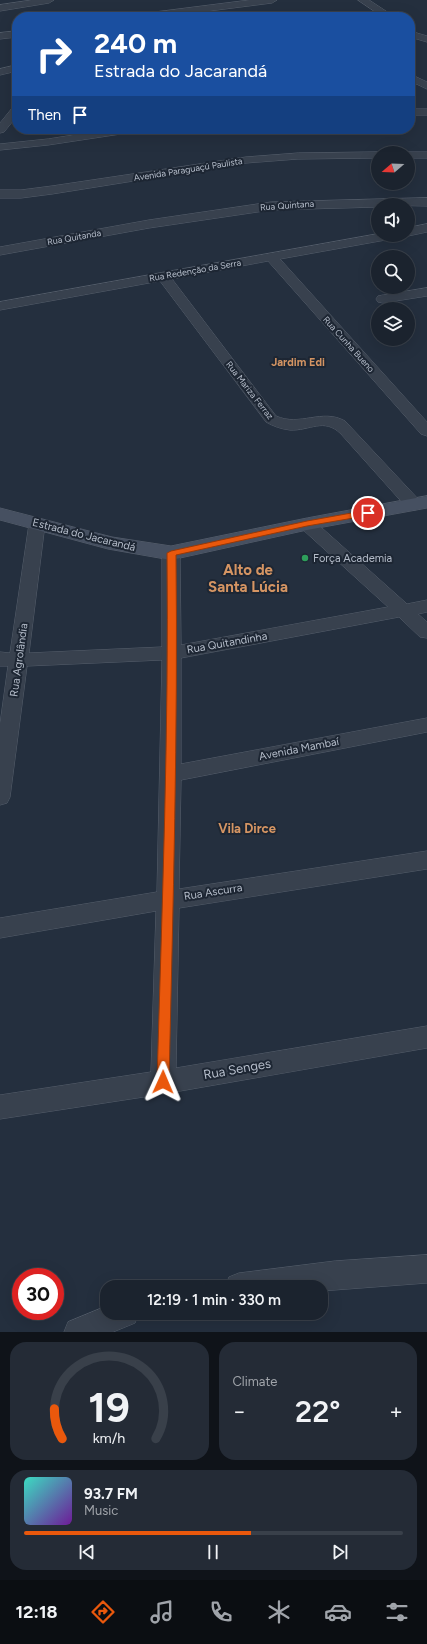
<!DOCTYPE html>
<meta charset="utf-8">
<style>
:root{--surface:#1b232e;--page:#242b36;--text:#f1f3f6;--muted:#a0a4aa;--line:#39404a;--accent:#ea580c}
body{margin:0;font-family:Figtree,sans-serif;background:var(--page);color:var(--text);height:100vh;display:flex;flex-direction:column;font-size:15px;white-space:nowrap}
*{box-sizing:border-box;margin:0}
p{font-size:13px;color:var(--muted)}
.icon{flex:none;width:22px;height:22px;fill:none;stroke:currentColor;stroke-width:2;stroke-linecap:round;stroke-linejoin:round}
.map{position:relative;height:1332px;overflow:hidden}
.side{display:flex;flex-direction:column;gap:10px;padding:10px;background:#0f1319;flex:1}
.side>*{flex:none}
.hud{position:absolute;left:12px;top:12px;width:403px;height:122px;border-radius:16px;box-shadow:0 4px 16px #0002,0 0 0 1px var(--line);background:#1a4fa0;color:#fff;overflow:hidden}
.needle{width:26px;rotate:251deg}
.controls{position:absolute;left:371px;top:146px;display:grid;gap:8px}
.controls a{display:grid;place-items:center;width:44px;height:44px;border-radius:50%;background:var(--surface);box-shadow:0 4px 16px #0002,0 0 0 1px var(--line);font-size:20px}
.speed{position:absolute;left:12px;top:1268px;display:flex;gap:8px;font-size:20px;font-weight:700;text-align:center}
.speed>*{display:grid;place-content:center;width:52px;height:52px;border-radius:50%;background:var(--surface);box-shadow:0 4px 16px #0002,0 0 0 1px var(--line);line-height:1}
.speed .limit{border:6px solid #d22;background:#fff;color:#111}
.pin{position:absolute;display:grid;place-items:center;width:34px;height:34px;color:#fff;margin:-17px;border:2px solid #fff;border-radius:50%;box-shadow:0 1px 4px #0007}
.me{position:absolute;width:44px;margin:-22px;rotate:1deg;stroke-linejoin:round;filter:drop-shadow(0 0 3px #0008)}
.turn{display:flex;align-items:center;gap:14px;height:84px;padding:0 16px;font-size:18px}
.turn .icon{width:52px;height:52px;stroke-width:2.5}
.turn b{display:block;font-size:28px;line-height:34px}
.then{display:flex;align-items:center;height:38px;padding:0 16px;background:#0003;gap:8px;font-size:15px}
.big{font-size:30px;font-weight:600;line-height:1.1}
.side .widget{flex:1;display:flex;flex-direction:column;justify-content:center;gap:6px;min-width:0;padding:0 14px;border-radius:16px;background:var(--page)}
.side .dial{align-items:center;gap:0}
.dial svg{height:104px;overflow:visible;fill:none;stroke:var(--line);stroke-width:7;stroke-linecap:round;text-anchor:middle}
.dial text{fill:var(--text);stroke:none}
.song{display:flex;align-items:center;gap:12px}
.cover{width:48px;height:48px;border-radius:6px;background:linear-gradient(135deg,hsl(170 70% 55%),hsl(280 70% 35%))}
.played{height:4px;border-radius:2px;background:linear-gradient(90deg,var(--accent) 60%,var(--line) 60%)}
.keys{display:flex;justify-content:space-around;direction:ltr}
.heat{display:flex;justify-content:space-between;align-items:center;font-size:22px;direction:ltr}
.side .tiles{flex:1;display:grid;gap:10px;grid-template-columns:1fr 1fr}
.widget:last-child{grid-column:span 2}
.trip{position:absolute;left:100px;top:1280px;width:228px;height:40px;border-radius:16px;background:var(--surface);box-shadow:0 4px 16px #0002,0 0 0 1px var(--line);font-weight:600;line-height:40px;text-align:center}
.dock{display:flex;height:64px;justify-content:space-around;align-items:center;background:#0b0e12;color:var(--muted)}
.dock .icon{width:28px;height:28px}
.dock .active{color:var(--accent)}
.dock b{font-size:18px;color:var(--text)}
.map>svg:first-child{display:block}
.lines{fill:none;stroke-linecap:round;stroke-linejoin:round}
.street-casing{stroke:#565f6c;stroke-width:1}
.secondary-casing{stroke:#565f6c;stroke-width:1}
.street{fill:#38414e;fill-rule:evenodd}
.secondary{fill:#465061;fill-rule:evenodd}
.wall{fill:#3b4654}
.route{fill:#ea580c;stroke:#983908}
.leisure-dot{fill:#2e9e5b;stroke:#1d2633;stroke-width:1.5}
.labels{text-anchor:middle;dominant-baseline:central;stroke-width:4;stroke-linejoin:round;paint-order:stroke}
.far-street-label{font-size:9px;fill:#b4bcc9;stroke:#1d2633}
.far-quarter-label{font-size:11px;font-weight:bold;fill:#d59563;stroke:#1d2633}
.street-label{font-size:11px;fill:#b4bcc9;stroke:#1d2633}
.poi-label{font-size:11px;fill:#b4bcc9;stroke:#1d2633;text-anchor:start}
.quarter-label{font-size:13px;font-weight:bold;fill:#d59563;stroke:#1d2633}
.near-street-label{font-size:13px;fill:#b4bcc9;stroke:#1d2633}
.district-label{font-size:15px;font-weight:bold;fill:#d59563;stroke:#1d2633}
</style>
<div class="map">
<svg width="427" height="1332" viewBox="0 0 427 1332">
<rect width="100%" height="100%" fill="#242f3e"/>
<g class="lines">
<defs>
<g id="street">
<path d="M 32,0 L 54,0 L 49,3 L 0,11 L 0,5 Z"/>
<path d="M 250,0 L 277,0 L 272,3 L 162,17 L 135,17 L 140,14 Z"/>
<path d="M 358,0 L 369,0 L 395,17 L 383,17 Z"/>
<path d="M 17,31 L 17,37 L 0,39 L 0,33 Z"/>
<path d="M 410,31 L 427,36 L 427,42 L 410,37 Z"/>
<path d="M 17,65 L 17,71 L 0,75 L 0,69 Z"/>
<path d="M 410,74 L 427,82 L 427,89 L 410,81 Z"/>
<path d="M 17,106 L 17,116 L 4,132 L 0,133 L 0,123 L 13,107 Z"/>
<rect x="410" y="109" width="17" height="6"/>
<path d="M 112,129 L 140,129 L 134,132 L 48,145 L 0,150 L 0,144 L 48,139 Z"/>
<path d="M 378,152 L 382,153 L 378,153 L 378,158 L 298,159 L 246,163 L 52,194 L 21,198 L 0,198 L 0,190 L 21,190 L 52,186 L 246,157 L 298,153 Z"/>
<path d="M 408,152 L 427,152 L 427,158 L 408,158 L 408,153 L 404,153 Z"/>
<path d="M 427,198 L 427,206 L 378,205 L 378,207 L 271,210 L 149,228 L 0,255 L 0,247 L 149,220 L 271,202 Z"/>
<path d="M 427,224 L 427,232 L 408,236 L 405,235 L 408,235 L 408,228 Z"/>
<path d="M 378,234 L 378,235 L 397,235 L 396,238 L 391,239 L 280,259 L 427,422 L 427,436 L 421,434 L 268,261 L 172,279 L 276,416 C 300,427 322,408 345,421 L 420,501 L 422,505 L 420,509 L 414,510 L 408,509 L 341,434 C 324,417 310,431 290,430 C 281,429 273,426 266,422 L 160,281 L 0,310 L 0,302 Z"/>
<path d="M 427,288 L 427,296 L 383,303 L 378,302 L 376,299 L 378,296 L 383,295 Z"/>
<path d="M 37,519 L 43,520 L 45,524 L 29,653 L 162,647 L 162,553 L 165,549 L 171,547 L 177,549 L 180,553 L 181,645 L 388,607 L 301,528 L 299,524 L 301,520 L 307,519 L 313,520 L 407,604 L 427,600 L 427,612 L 418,614 L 427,622 L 427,638 L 420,637 L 399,617 L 181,658 L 181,764 L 427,718 L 427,732 L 181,780 L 179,889 L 427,851 L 427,869 L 179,908 L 176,1068 L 427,1026 L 427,1048 L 163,1094 L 0,1119 L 0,1095 L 151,1072 L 156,911 L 0,938 L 0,918 L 157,892 L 162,660 L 27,666 L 10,797 L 7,803 L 0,805 L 0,724 L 8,666 L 0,666 L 0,652 L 10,653 L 29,524 L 31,520 Z"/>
<path d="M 427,1255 L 427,1283 L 321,1291 L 321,1287 L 225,1287 L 229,1277 L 239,1273 L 335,1261 Z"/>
<path d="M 107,1306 L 107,1313 L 139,1313 L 135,1323 L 113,1332 L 64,1332 L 68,1322 Z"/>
</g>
<path id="secondary" d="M 427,496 L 427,508 L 307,530 L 171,560 L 108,549 L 0,520 L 0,508 L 112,537 L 171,546 L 307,518 Z"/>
</defs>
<use href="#street" class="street-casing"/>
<use href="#secondary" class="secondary-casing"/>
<use href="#street" class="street"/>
<use href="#secondary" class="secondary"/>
</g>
<rect class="wall" x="376" y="129" width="22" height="3"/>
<path class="route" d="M 368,510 L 372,513 L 371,515 L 307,526 L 176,555 C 178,731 173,906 169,1082 L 167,1086 L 163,1087 L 159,1086 L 157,1082 C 162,906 169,730 167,553 L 171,551 L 307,521 Z"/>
<circle class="leisure-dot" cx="305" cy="558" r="4"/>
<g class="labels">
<g class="far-street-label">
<text transform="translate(188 169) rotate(-9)">Avenida Paraguaçú Paulista</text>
<text transform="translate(287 205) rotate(-4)">Rua Quintana</text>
<text transform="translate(74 237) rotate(-10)">Rua Quitanda</text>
<text transform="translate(195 270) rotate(-10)">Rua Redenção da Serra</text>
<text transform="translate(349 344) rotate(48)">Rua Cunha Bueno</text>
<text transform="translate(250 390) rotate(52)">Rua Mariza Ferraz</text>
</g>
<g class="far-quarter-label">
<text x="298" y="362">Jardim Edi</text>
</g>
<g class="street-label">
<text transform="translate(84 535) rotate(14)">Estrada do Jacarandá</text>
<text transform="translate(227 643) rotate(-10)">Rua Quitandinha</text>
<text transform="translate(19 660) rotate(-82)">Rua Agrolândia</text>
<text transform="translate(299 749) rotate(-11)">Avenida Mambaí</text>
<text transform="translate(213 892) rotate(-9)">Rua Ascurra</text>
</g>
<g class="poi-label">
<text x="313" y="558">Força Academia</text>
</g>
<g class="quarter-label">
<text x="247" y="828">Vila Dirce</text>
</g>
<g class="near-street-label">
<text transform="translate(237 1069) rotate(-10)">Rua Senges</text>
</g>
<g class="district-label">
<text x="248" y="570">Alto de<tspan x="248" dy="17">Santa Lúcia</tspan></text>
</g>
</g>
</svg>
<div class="controls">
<a><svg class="needle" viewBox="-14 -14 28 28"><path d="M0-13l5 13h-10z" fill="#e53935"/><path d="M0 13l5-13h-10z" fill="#a0a4aa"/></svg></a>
<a><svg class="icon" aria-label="sound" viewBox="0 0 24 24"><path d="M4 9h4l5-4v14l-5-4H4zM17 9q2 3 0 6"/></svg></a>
<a><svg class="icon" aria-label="search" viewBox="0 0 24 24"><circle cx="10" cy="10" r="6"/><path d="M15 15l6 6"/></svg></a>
<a><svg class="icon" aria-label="layers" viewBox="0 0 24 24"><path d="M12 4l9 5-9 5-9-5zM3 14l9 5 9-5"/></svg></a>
</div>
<div class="speed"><div class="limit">30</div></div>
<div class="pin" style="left:368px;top:513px;background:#d93025"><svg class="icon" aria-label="arrive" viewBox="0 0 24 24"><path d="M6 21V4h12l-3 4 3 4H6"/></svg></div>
<svg class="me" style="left:163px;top:1082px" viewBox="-20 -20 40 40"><path d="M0-17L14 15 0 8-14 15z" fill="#ea580c" stroke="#fff" stroke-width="4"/></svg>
<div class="trip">12:19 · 1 min · 330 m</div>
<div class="hud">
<div class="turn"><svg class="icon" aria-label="right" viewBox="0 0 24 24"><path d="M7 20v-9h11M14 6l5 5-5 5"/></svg><div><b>240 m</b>Estrada do Jacarandá</div></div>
<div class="then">Then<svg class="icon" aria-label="arrive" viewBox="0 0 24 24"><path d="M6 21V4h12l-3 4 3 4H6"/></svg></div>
</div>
</div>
<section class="side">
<div class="tiles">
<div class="widget dial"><svg viewBox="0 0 100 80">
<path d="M14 69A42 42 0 1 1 86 69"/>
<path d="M14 69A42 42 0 0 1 8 46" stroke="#ea580c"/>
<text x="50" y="56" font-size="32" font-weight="700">19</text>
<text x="50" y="72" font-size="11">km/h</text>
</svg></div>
<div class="widget"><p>Climate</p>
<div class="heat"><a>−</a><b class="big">22°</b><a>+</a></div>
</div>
<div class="widget">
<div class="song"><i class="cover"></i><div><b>93.7 FM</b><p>Music</p></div></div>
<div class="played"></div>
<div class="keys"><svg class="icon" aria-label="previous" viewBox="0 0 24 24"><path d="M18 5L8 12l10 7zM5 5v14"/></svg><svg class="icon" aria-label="pause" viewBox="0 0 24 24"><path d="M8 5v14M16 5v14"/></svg><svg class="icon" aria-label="next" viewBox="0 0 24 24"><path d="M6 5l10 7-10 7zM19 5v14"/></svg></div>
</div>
</div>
</section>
<nav class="dock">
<b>12:18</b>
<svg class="icon active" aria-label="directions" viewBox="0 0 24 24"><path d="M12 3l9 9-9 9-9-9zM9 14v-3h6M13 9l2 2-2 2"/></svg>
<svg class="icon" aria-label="music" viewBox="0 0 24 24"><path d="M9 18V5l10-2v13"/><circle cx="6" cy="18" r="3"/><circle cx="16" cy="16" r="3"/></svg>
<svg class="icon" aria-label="phone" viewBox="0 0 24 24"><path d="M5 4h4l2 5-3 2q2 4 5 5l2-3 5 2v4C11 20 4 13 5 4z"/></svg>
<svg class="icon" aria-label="climate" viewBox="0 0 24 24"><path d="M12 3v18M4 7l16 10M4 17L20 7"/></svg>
<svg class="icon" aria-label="car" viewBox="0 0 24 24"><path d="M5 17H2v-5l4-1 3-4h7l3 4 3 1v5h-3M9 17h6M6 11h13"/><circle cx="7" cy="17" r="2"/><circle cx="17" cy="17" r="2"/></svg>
<svg class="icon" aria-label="filters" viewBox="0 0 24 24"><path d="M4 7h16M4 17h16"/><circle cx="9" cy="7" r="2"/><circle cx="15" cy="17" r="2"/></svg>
</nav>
